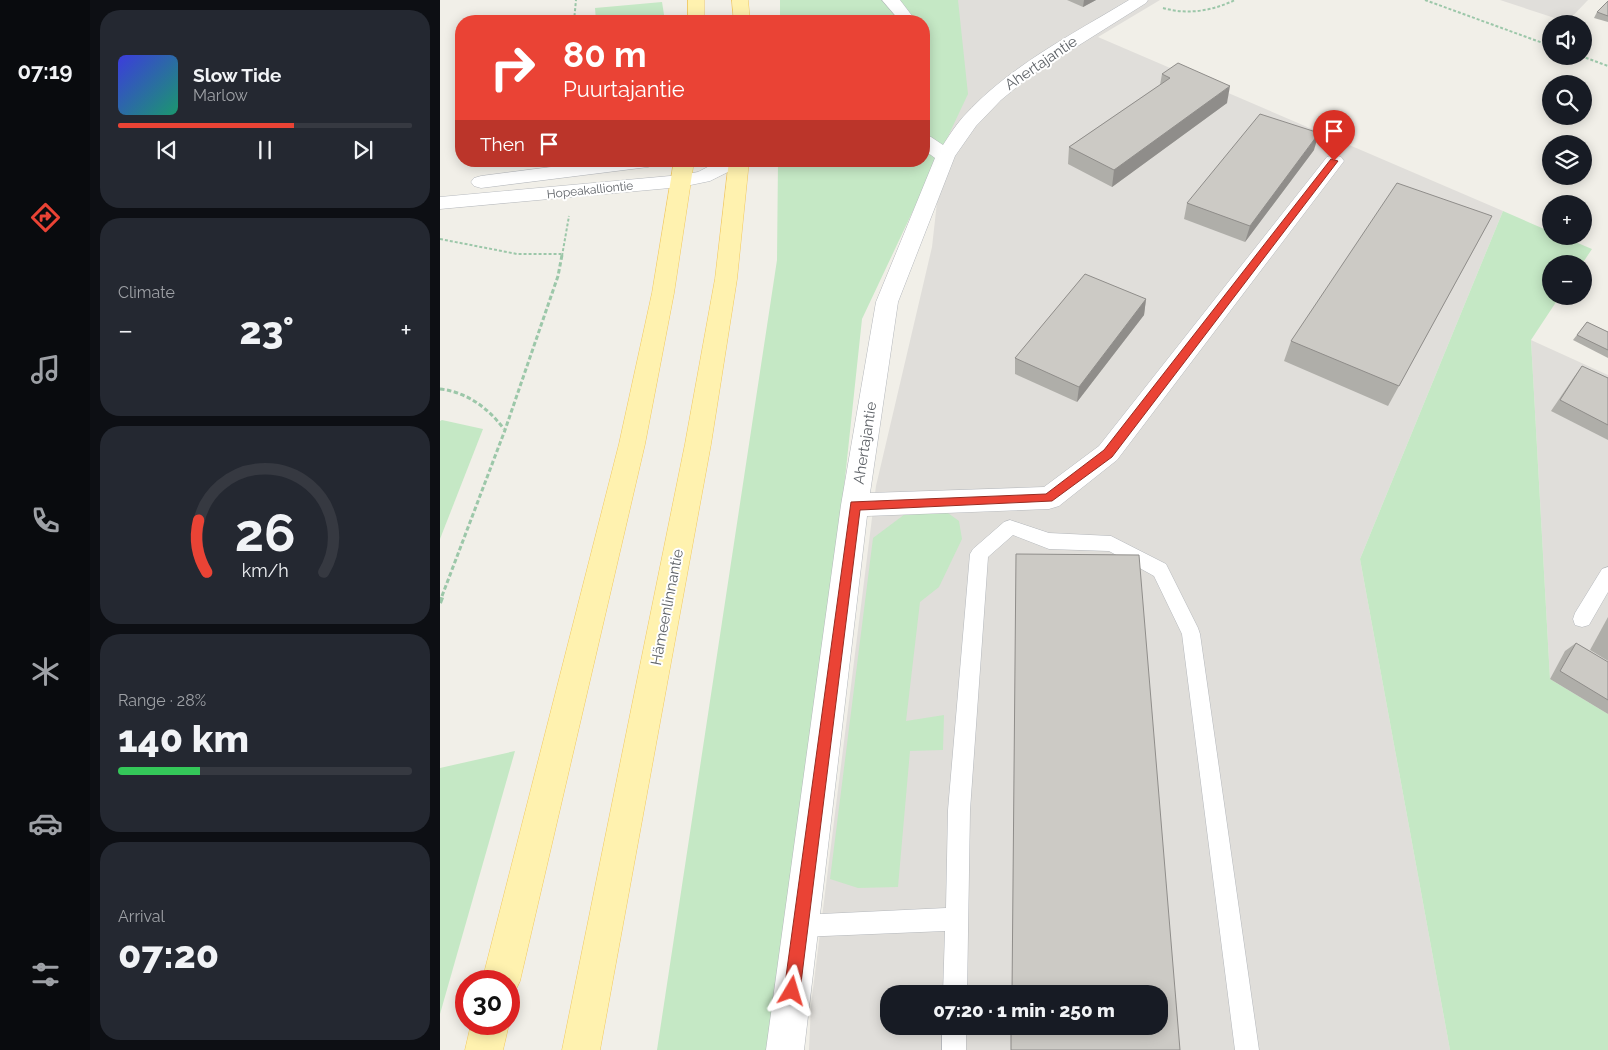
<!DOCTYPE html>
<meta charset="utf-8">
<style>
:root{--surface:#171b24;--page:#242831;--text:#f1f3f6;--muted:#9ea1a6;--line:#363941;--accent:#ea4335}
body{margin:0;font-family:Raleway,sans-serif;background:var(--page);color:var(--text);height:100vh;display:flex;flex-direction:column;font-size:19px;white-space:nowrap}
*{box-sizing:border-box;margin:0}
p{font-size:16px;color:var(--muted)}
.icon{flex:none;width:28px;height:28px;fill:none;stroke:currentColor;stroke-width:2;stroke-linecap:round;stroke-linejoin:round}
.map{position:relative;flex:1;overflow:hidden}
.sheet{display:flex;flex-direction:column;gap:10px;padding:10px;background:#0d0f14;width:350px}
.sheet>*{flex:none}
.banner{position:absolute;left:15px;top:15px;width:475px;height:152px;border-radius:20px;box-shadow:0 2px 12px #0003;background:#ea4335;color:#fff;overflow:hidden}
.tools{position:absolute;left:1102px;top:15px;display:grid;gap:10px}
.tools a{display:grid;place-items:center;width:50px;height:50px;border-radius:50%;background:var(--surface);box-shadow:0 2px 12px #0003;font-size:25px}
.speed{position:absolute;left:15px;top:970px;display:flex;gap:10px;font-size:25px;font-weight:700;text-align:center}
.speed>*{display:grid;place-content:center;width:65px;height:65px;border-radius:50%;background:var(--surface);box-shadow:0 2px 12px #0003;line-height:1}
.speed .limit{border:8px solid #d22;background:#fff;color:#111}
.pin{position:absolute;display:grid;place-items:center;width:42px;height:42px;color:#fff;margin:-51px -21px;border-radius:50% 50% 50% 0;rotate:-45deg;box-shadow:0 0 5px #0007}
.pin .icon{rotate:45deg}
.me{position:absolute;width:55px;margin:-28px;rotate:7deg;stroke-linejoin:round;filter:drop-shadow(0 0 4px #0008)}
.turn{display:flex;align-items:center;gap:18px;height:105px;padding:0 25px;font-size:22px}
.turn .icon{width:65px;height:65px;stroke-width:2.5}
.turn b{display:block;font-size:35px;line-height:42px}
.then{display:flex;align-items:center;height:48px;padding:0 25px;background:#0003;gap:10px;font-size:19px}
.big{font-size:38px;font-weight:800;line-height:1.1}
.sheet .card{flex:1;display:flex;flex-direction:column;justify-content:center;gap:8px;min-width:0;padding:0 18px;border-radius:20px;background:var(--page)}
.sheet .dial{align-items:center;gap:0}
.dial svg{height:130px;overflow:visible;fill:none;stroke:var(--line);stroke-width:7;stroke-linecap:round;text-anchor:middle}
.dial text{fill:var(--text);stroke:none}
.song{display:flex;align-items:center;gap:15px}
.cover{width:60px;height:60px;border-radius:8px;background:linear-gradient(135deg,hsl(240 70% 55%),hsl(160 70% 35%))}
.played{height:5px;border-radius:2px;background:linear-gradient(90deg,var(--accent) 60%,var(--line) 60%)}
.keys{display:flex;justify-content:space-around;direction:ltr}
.heat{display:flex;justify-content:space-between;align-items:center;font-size:28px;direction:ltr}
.charge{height:8px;border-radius:4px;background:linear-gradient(90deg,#34c759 28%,var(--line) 0)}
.trip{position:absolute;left:440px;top:985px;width:288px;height:50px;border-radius:20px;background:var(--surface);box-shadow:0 2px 12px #0003;font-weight:800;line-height:50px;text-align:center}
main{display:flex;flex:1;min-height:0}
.menu{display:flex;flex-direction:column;width:90px;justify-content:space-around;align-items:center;background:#090b0e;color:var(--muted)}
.menu .icon{width:35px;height:35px}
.menu .on{color:var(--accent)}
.menu b{font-size:22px;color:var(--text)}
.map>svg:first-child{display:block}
.industrial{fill:#e0deda;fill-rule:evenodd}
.green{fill:#c5e8c5}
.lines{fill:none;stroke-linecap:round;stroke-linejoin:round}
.lane-casing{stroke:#b5b8bc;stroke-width:1}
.street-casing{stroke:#b5b8bc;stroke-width:1}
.primary-casing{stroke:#f2c960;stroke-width:1}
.path-far2{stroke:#9cc7a9;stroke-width:2;stroke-dasharray:3 2;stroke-linecap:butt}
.path-far1{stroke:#9cc7a9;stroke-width:3;stroke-dasharray:4.5 2.5;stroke-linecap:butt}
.path{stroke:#9cc7a9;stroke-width:4;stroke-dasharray:6 3;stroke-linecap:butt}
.lane{fill:#fff;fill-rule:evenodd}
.street{fill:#fff;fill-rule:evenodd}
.primary{fill:#fff2af;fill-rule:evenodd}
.wall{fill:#afaea9}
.shaded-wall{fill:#8f8d8a}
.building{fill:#cccac5;stroke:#8f8d8a}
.route{fill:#ea4335;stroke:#982c22}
.labels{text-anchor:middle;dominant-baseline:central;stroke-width:4;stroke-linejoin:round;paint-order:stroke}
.far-street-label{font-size:12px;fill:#5f6368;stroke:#fff}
.street-label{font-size:15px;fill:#5f6368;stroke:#fff}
</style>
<main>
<nav class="menu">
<b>07:19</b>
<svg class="icon on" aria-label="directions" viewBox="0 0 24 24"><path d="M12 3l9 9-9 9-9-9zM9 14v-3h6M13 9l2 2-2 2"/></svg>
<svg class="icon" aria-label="music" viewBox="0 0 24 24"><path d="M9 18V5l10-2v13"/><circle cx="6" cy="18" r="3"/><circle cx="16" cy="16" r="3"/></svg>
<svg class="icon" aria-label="phone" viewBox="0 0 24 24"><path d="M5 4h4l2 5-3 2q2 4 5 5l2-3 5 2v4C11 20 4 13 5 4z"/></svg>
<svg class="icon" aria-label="climate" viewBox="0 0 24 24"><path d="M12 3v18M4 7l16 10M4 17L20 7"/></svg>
<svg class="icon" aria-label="car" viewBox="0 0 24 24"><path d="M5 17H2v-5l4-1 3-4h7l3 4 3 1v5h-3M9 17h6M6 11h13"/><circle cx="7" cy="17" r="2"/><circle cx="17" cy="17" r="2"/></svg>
<svg class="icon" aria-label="filters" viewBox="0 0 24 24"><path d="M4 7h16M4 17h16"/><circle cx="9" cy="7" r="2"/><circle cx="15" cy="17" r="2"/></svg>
</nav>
<section class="sheet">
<div class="card">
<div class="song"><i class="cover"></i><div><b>Slow Tide</b><p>Marlow</p></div></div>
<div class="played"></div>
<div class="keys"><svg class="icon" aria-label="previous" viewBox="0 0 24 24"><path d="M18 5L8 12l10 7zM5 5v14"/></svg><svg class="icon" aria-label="pause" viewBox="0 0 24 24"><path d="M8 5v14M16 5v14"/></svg><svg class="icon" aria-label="next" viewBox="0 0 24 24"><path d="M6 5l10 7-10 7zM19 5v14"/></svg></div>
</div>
<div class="card"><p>Climate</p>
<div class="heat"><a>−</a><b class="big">23°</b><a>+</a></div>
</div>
<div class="card dial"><svg viewBox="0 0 100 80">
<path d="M14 69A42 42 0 1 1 86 69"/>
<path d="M14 69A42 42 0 0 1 9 37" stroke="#ea4335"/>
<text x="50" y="56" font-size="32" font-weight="700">26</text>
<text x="50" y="72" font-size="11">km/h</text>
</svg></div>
<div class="card"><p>Range · 28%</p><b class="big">140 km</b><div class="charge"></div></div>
<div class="card"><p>Arrival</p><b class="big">07:20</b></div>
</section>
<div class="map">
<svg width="1168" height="1050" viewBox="0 0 1168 1050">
<rect width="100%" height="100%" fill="#f1efe8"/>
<g class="industrial">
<path d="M 514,0 L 720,0 L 658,37 L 1063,211 L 920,559 L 1010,1050 L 369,1050 L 371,1005 L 436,486 L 492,247 L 506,122 ZM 449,994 L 719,994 L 719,1026 L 449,1026 Z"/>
<path d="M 1060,0 L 1148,0 L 1127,22 Z"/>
<path d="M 1091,340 L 1168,375 L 1168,714 L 1110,679 Z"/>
</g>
<g class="green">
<path d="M 340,0 L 518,0 L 528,94 L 422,319 L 344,1050 L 217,1050 L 337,260 L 338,161 L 484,161 L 484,21 L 340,21 Z"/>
<path d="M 222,2 L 225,21 L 156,21 L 155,8 Z"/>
<path d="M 1063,211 L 1111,232 L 1111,236 L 1121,236 L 1152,249 L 1142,264 L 1111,264 L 1111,296 L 1120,296 L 1091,340 L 1110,679 L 1168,714 L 1168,1050 L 1010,1050 L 920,559 Z"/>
<path d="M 2,420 L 43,429 L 0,539 L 0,421 Z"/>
<path d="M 501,508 L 519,521 L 522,539 L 499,587 L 480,602 L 466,721 L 504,715 L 503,750 L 470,751 L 458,887 L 418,888 L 390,879 L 433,538 L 465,514 Z"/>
<path d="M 75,751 L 0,1014 L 0,768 Z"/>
</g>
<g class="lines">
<defs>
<g id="lane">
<path d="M 570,520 L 609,533 L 671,536 L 726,564 L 758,628 L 760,634 L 819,1050 L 795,1050 L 742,634 L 714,576 L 669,551 L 609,549 L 573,535 L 548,557 L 530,810 L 527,994 L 503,994 L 505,931 L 360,937 L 352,934 L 349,926 L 352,918 L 360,915 L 506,908 L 508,810 L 530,554 L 533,549 L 564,522 Z"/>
<path d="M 1168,567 L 1168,592 L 1149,625 L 1142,627 L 1135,625 L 1133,619 L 1135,613 L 1162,569 Z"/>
<rect x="502" y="1026" width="24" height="24"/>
</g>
<g id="street">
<path d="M 442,0 L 460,0 L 476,21 L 460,21 Z"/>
<path d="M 689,0 L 708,0 L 706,3 L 590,76 L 561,100 L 536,126 L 515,156 L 458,302 L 430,493 L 604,487 L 659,446 L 887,157 L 894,155 L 901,157 L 904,161 L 677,460 L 619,506 L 609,509 L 427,516 L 364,1050 L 326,1050 L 401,505 L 436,302 L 495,158 L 484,150 L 484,135 L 491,137 L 503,145 C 509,136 515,126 523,117 C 568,67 631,35 689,0 Z"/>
<path d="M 158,161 L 218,161 L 215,165 L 208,167 L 41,188 L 34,186 L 31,182 L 34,178 L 41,176 Z"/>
<path d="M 279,161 L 305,161 L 302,165 L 270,181 L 241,187 L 0,209 L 0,197 L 241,175 L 258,172 Z"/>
</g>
<g id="primary">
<rect x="248" y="0" width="16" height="21"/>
<path d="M 292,0 L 308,0 L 310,21 L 294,21 Z"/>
<path d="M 234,161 L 254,161 L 234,293 L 205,444 L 80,981 L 74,994 L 69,996 L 69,981 L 42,981 L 179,444 L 212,293 Z"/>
<path d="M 289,161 L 309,161 L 297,279 L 271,444 L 160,1050 L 122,1050 L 245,444 L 275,279 Z"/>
<path d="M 69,1023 L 69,1024 L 63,1050 L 25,1050 L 31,1024 Z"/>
</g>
</defs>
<use href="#lane" class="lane-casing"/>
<use href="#street" class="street-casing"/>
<use href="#primary" class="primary-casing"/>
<g class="path-far2">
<path d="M 985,0 L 1111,46"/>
<path d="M 723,8 C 748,15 772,11 795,0"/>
<path d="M 134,21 L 136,0"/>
<path d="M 1141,56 L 1168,66"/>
<path d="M 0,239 L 77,254 L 121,254"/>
<path d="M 122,256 L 129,216"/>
</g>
<g class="path-far1">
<path d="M 0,389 C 27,392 48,408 64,429"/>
<path d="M 2,596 L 65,430 L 118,276 L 122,255"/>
</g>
<path class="path" d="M 0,603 L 3,595"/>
<use href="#lane" class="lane"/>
<use href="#street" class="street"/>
<use href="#primary" class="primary"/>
</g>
<g class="wall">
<path d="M 627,0 L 656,0 L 643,7 Z"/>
<path d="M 1168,1 L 1168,22 L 1154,18 L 1157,12 Z"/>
<path d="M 722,74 L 787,103 L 672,187 L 628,164 L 629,147 L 720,85 Z"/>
<path d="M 874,150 L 805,242 L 744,219 L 747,203 Z"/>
<path d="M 1052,216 L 948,406 L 844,361 L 851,341 Z"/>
<path d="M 706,299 L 704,315 L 637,402 L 575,374 L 575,358 Z"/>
<path d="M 1147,322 L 1168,332 L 1168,358 L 1133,340 Z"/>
<path d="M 1142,366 L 1168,378 L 1168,440 L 1111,411 L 1134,377 Z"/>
<path d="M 1168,617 L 1168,661 L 1150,650 Z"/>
<path d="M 1136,643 L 1168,662 L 1168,714 L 1110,679 L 1125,651 Z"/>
</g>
<g class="shaded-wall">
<path d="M 644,0 L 656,0 L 643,7 Z"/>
<path d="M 790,86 L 787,103 L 672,187 L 674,170 Z"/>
<path d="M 879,133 L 874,150 L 805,242 L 810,226 Z"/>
<path d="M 706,299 L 704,315 L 637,402 L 639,387 Z"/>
</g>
<g class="building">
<path d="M 1168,1 L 1168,16 L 1157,12 Z"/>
<path d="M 738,63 L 790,86 L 674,170 L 629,147 L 730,78 L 722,74 Z"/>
<path d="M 820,114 L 879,133 L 810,226 L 747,203 Z"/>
<path d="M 957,183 L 1052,216 L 959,386 L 851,341 Z"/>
<path d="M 645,274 L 706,299 L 639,387 L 575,358 Z"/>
<path d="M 1147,322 L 1168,332 L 1168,350 L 1137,335 Z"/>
<path d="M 1142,366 L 1168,378 L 1168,425 L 1120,400 Z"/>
<path d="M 576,554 L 699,555 L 740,1050 L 571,1050 L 571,1026 L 719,1026 L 719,994 L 572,994 Z"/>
<path d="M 1136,643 L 1168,662 L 1168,700 L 1120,671 Z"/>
</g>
<path class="route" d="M 891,159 L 898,161 L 672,457 L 612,501 L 420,510 L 360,991 L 357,997 L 352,999 L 346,997 L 344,991 L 411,502 L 606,494 L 664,450 Z"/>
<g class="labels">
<g class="far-street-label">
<text transform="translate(150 190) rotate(-6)">Hopeakalliontie</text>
</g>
<g class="street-label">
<text transform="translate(601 63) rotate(-34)">Ahertajantie</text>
<text transform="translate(425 443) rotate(-81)">Ahertajantie</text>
<text transform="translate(227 607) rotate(-79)">Hämeenlinnantie</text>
</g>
</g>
</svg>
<div class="tools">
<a><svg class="icon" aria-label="sound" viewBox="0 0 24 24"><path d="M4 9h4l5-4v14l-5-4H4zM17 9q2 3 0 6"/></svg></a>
<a><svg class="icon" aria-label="search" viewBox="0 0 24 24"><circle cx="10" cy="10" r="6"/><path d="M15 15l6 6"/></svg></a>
<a><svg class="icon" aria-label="layers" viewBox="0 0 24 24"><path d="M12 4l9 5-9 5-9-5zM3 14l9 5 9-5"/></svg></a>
<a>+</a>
<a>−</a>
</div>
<div class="speed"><div class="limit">30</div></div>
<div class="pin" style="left:894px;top:161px;background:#d93025"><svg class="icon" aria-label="arrive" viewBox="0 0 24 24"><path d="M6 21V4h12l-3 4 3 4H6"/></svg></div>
<svg class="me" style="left:352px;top:991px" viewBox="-20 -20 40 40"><path d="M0-17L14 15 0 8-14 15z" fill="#ea4335" stroke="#fff" stroke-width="4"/></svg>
<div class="trip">07:20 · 1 min · 250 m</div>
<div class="banner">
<div class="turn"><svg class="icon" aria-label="right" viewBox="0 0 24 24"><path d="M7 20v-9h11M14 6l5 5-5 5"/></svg><div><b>80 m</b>Puurtajantie</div></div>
<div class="then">Then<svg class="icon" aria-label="arrive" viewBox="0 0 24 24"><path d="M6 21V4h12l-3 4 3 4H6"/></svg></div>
</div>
</div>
</main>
